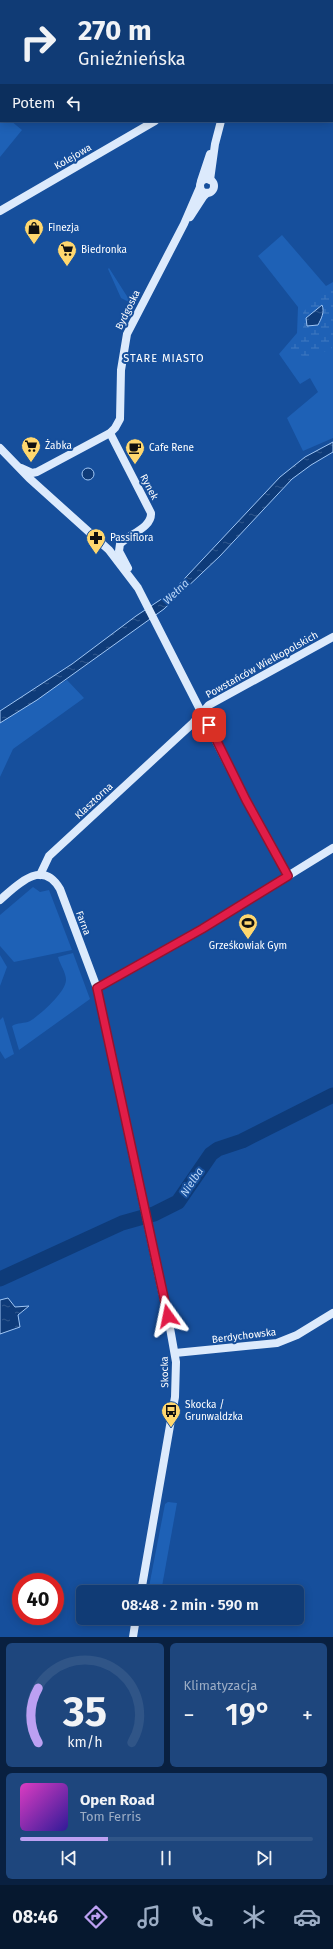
<!DOCTYPE html>
<html lang="pl">
<meta charset="utf-8">
<style>
:root{--surface:#103b75;--page:#1e467d;--text:#f1f3f6;--muted:#9cadc5;--line:#305587;--accent:#bca0f2}
body{margin:0;font-family:"Fira Sans",sans-serif;background:var(--page);color:var(--text);height:100vh;display:flex;flex-direction:column;font-size:15px;white-space:nowrap}
*{box-sizing:border-box;margin:0}
p{font-size:13px;color:var(--muted)}
.icon{flex:none;width:22px;height:22px;fill:none;stroke:currentColor;stroke-width:2;stroke-linecap:round;stroke-linejoin:round}
.map{position:relative;height:1637px;overflow:hidden}
.side{display:flex;flex-direction:column;gap:6px;padding:6px;background:#092040;flex:1}
.side>*{flex:none}
.guide{position:absolute;left:0px;top:0px;width:333px;height:122px;box-shadow:0 2px 10px #0003,0 0 0 1px var(--line);background:#103b75;color:var(--text);overflow:hidden}
.speed{position:absolute;left:12px;top:1573px;display:flex;gap:8px;font-size:20px;font-weight:700;text-align:center}
.speed>*{display:grid;place-content:center;width:52px;height:52px;border-radius:50%;background:var(--surface);box-shadow:0 2px 10px #0003,0 0 0 1px var(--line);line-height:1}
.speed .limit{border:6px solid #d22;background:#fff;color:#111}
.pin{position:absolute;display:grid;place-items:center;width:34px;height:34px;color:#fff;margin:-17px;border-radius:8px;box-shadow:0 2px 6px #0006}
.me{position:absolute;width:44px;margin:-22px;rotate:348deg;stroke-linejoin:round;filter:drop-shadow(0 0 3px #0008)}
.turn{display:flex;align-items:center;gap:14px;height:84px;padding:0 12px;font-size:18px}
.turn .icon{width:52px;height:52px;stroke-width:2.5}
.turn b{display:block;font-size:28px;line-height:34px}
.then{display:flex;align-items:center;height:38px;padding:0 12px;background:#0003;gap:8px;font-size:15px}
.big{font-size:30px;font-weight:600;line-height:1.1}
.side .tile{flex:1;display:flex;flex-direction:column;justify-content:center;gap:6px;min-width:0;padding:0 14px;border-radius:6px;background:var(--page)}
.side .dial{align-items:center;gap:0}
.dial svg{height:104px;overflow:visible;fill:none;stroke:var(--line);stroke-width:7;stroke-linecap:round;text-anchor:middle}
.dial text{fill:var(--text);stroke:none}
.song{display:flex;align-items:center;gap:12px}
.cover{width:48px;height:48px;border-radius:6px;background:linear-gradient(135deg,hsl(310 70% 55%),hsl(250 70% 35%))}
.played{height:4px;border-radius:2px;background:linear-gradient(90deg,var(--accent) 30%,var(--line) 30%)}
.keys{display:flex;justify-content:space-around;direction:ltr}
.heat{display:flex;justify-content:space-between;align-items:center;font-size:22px;direction:ltr}
.side .tiles{flex:1;display:grid;gap:6px;grid-template-columns:1fr 1fr}
.tile:last-child{grid-column:span 2}
.trip{position:absolute;left:76px;top:1585px;width:228px;height:40px;border-radius:6px;background:var(--surface);box-shadow:0 2px 10px #0003,0 0 0 1px var(--line);font-weight:600;line-height:40px;text-align:center}
.dock{display:flex;height:64px;justify-content:space-around;align-items:center;background:#06182f;color:var(--muted)}
.dock .icon{width:28px;height:28px}
.dock .selected{color:var(--accent)}
.dock b{font-size:18px;color:var(--text)}
.map>svg:first-child{display:block}
.green{fill:#1e61b6}
.wetland{fill:url(#wetland-marsh)}
.water{fill:url(#water-ripples);stroke:#9fc6f5}
.lines{fill:none;stroke-linecap:round;stroke-linejoin:round}
.river{stroke:#0e3b79;stroke-width:15}
.secondary{stroke:#dceafc;stroke-width:8}
.rail{stroke:#fff;stroke-width:2.5;stroke-dasharray:7 3;stroke-linecap:butt}
.route-casing{stroke:#92132f;stroke-width:10}
.route{stroke:#e11d48;stroke-width:7}
.labels{text-anchor:middle;dominant-baseline:central;stroke-width:4;stroke-linejoin:round;paint-order:stroke}
.street-label{font-size:10px;fill:#fff;stroke:#164f9c}
.poi-label{font-size:10px;fill:#fff;stroke:#164f9c;text-anchor:start}
.neighbourhood-label{font-size:11px;letter-spacing:1px;fill:#fff;stroke:#164f9c}
.water-label{font-size:11px;font-style:italic;fill:#b9d6f9;stroke:#164f9c}
</style>
<div class="map">
<svg width="333" height="1637" viewBox="0 0 333 1637">
<defs>
<pattern id="wetland-marsh" width="20" height="14" patternUnits="userSpaceOnUse"><rect width="20" height="14" fill="#1e61b6"/><path d="M1 5h8M5 5V1M11 12h8M15 12V8" fill="none" stroke="#4079c1"/></pattern>
<pattern id="water-ripples" width="26" height="14" patternUnits="userSpaceOnUse"><rect width="26" height="14" fill="#0e3b79"/><path d="M2 4q2-2 4 0t4 0M15 11q2-2 4 0t4 0" fill="none" stroke="#32588d"/></pattern>
</defs>
<rect width="100%" height="100%" fill="#164f9c"/>
<g class="green">
<path d="M 0,112 L 1,121 L 11,121 L 22,130 L 0,157 Z"/>
<path d="M 282,235 L 326,286 L 333,282 L 333,438 L 303,451 L 287,418 L 318,392 L 310,378 L 300,384 L 279,354 L 297,333 L 298,307 L 258,256 Z"/>
<path d="M 109,268 L 130,301 L 135,300 L 130,308 L 128,307 L 129,302 L 121,298 L 108,269 Z"/>
<path d="M 67,680 L 84,698 L 13,749 L 0,777 L 0,718 Z"/>
<path d="M 33,887 L 40,892 L 49,890 L 72,950 L 14,962 L 0,946 L 0,915 Z"/>
<path d="M 73,953 L 90,999 L 19,1050 L 12,1026 C 18,1022 24,1024 30,1021 C 40,1015 66,992 66,980 C 66,972 60,965 58,957 Z"/>
<path d="M 0,955 L 7,967 L 0,986 Z"/>
<path d="M 3,1017 L 14,1054 L 5,1059 L 0,1051 L 0,1020 Z"/>
<path d="M 168,1502 L 177,1503 L 161,1592 L 148,1592 L 165,1504 Z"/>
</g>
<path class="wetland" d="M 333,290 L 333,346 L 331,349 L 308,358 L 286,350 L 303,331 L 303,312 L 320,296 Z"/>
<g class="water">
<path d="M 322,305 C 325,312 321,319 318,325 L 307,326 L 306,318 Z"/>
<path d="M 333,442 L 333,452 L 311,465 L 292,479 L 220,556 L 164,609 L 37,700 L 0,723 L 0,711 L 72,664 L 136,616 L 172,592 L 280,477 L 305,457 Z"/>
<circle cx="88" cy="474" r="6"/>
<path d="M 8,1298 L 15,1307 L 29,1306 L 18,1315 L 20,1327 L 0,1334 L 0,1300 Z"/>
</g>
<g class="lines">
<path class="river" d="M 0,1279 L 122,1223 L 154,1214 L 178,1202 L 211,1154 L 218,1149 L 242,1141 L 333,1095"/>
<g class="secondary">
<path d="M 302,1 L 304,0"/>
<circle cx="207" cy="186" r="7"/>
<path d="M 210,180 L 215,144 L 221,121"/>
<path d="M 201,181 L 210,154"/>
<path d="M 0,211 L 155,121"/>
<path d="M 190,217 L 203,197 L 207,193"/>
<path d="M 110,433 L 151,513 C 152,528 129,534 120,544 L 119,551 L 128,568"/>
<path d="M 0,448 L 29,478 L 109,550 L 138,588 L 246,800 L 288,876"/>
<path d="M 21,468 L 32,473 L 37,472 L 110,433 L 115,428 L 120,419 L 121,370 L 127,334 L 184,224 L 200,187"/>
<path d="M 40,875 L 49,856 L 193,723 L 209,705 L 333,637"/>
<path d="M 0,900 C 17,885 42,858 60,889 L 97,988 L 170,1328 L 176,1362 L 175,1397 L 141,1592"/>
<path d="M 97,988 L 202,929 L 333,848"/>
<path d="M 175,1353 L 277,1343 L 297,1335 L 333,1313"/>
<path d="M 133,1637 L 136,1618"/>
</g>
<g class="rail">
<path d="M 17,1 L 18,0"/>
<path d="M 0,21 L 1,20"/>
</g>
</g>
<g class="lines">
<defs>
<path id="route" d="M 168,1316 L 97,988 L 202,929 L 288,876 L 246,800 L 209,725"/>
</defs>
<use href="#route" class="route-casing"/>
<use href="#route" class="route"/>
</g>
<defs>
<symbol id="shop-pin" viewBox="-11 -11 22 30"><path d="M0 17L-7.5 6A9.5 9.5 0 1 1 7.5 6Z" fill="#ffd76e" stroke="#164f9c"/><path d="M-5-2.5h2.3a2.7 3.5 0 0 1 5.4 0H5L5.5 6h-11ZM-1.5-2.5h3a1.5 2.3 0 0 0-3 0Z" fill="#111"/></symbol>
<symbol id="supermarket-pin" viewBox="-11 -11 22 30"><path d="M0 17L-7.5 6A9.5 9.5 0 1 1 7.5 6Z" fill="#ffd76e" stroke="#164f9c"/><path d="M-6-5.5h2.5l.6 2H6L4.5 2H-2.5L-4.4-4H-6ZM-1.5 3.2a1.3 1.3 0 1 0 .1 0ZM3 3.2a1.3 1.3 0 1 0 .1 0Z" fill="#111"/></symbol>
<symbol id="cafe-pin" viewBox="-11 -11 22 30"><path d="M0 17L-7.5 6A9.5 9.5 0 1 1 7.5 6Z" fill="#ffd76e" stroke="#164f9c"/><path d="M-5.5-4.5H6V0H3Q3 3.5 0 3.5H-2.5Q-5.5 3.5-5.5 0ZM3-3.2v2h1.7v-2ZM-6 4.5H4V6H-6Z" fill="#111"/></symbol>
<symbol id="pharmacy-pin" viewBox="-11 -11 22 30"><path d="M0 17L-7.5 6A9.5 9.5 0 1 1 7.5 6Z" fill="#ffd76e" stroke="#164f9c"/><path d="M-2-6h4v4h4v4h-4v4h-4v-4h-4v-4h4Z" fill="#111"/></symbol>
<symbol id="stadium-pin" viewBox="-11 -11 22 30"><path d="M0 17L-7.5 6A9.5 9.5 0 1 1 7.5 6Z" fill="#ffd76e" stroke="#164f9c"/><path d="M0-5a6.5 5 0 1 0 0 10a6.5 5 0 1 0 0-10ZM-3.5-1.8h7v3.6h-7Z" fill="#111"/></symbol>
<symbol id="bus-pin" viewBox="-11 -11 22 30"><path d="M0 17L-7.5 6A9.5 9.5 0 1 1 7.5 6Z" fill="#ffd76e" stroke="#164f9c"/><path d="M-5-6H5V4H4V6H2V4H-2V6H-4V4H-5ZM-3.5-4V0h7V-4ZM-3.5 1.2v1.5H-2V1.2ZM2 1.2v1.5H3.5V1.2Z" fill="#111"/></symbol>
</defs>
<g fill-rule="evenodd">
<use href="#shop-pin" x="23" y="217" width="22" height="30"/>
<use href="#supermarket-pin" x="56" y="239" width="22" height="30"/>
<use href="#supermarket-pin" x="20" y="435" width="22" height="30"/>
<use href="#cafe-pin" x="124" y="437" width="22" height="30"/>
<use href="#pharmacy-pin" x="85" y="527" width="22" height="30"/>
<use href="#stadium-pin" x="237" y="912" width="22" height="30"/>
<use href="#bus-pin" x="160" y="1400" width="22" height="30"/>
</g>
<g class="labels">
<g class="street-label">
<text transform="translate(73 157) rotate(-30)">Kolejowa</text>
<text transform="translate(128 310) rotate(-64)">Bydgoska</text>
<text transform="translate(149 487) rotate(63)">Rynek</text>
<text transform="translate(262 665) rotate(-29)">Powstańców Wielkopolskich</text>
<text transform="translate(94 801) rotate(-43)">Klasztorna</text>
<text transform="translate(83 923) rotate(69)">Farna</text>
<text transform="translate(244 1336) rotate(-7)">Berdychowska</text>
<text transform="translate(165 1372) rotate(-91)">Skocka</text>
</g>
<g class="poi-label">
<text x="48" y="228">Finezja</text>
<text x="81" y="250">Biedronka</text>
<text x="45" y="446">Żabka</text>
<text x="149" y="448">Cafe Rene</text>
<text x="110" y="538">Passiflora</text>
<text x="248" y="946" text-anchor="middle">Grześkowiak Gym</text>
<text x="185" y="1405">Skocka /<tspan x="185" dy="12">Grunwaldzka</tspan></text>
</g>
<g class="neighbourhood-label">
<text x="164" y="358">STARE MIASTO</text>
</g>
<g class="water-label">
<text transform="translate(176 592) rotate(-44)">Wełna</text>
<text transform="translate(192 1182) rotate(-56)">Nielba</text>
</g>
</g>
</svg>
<div class="speed"><div class="limit">40</div></div>
<div class="pin" style="left:209px;top:725px;background:#d93025"><svg class="icon" aria-label="arrive" viewBox="0 0 24 24"><path d="M6 21V4h12l-3 4 3 4H6"/></svg></div>
<svg class="me" style="left:168px;top:1316px" viewBox="-20 -20 40 40"><path d="M0-17L14 15 0 8-14 15z" fill="#e11d48" stroke="#fff" stroke-width="4"/></svg>
<div class="trip">08:48 · 2 min · 590 m</div>
<div class="guide">
<div class="turn"><svg class="icon" aria-label="right" viewBox="0 0 24 24"><path d="M7 20v-9h11M14 6l5 5-5 5"/></svg><div><b>270 m</b>Gnieźnieńska</div></div>
<div class="then">Potem<svg class="icon" aria-label="left" viewBox="0 0 24 24"><path d="M17 20v-9H6M10 6l-5 5 5 5"/></svg></div>
</div>
</div>
<section class="side">
<div class="tiles">
<div class="tile dial"><svg viewBox="0 0 100 80">
<path d="M14 69A42 42 0 1 1 86 69"/>
<path d="M14 69A42 42 0 0 1 14 27" stroke="#bca0f2"/>
<text x="50" y="56" font-size="32" font-weight="700">35</text>
<text x="50" y="72" font-size="11">km/h</text>
</svg></div>
<div class="tile"><p>Klimatyzacja</p>
<div class="heat"><a>−</a><b class="big">19°</b><a>+</a></div>
</div>
<div class="tile">
<div class="song"><i class="cover"></i><div><b>Open Road</b><p>Tom Ferris</p></div></div>
<div class="played"></div>
<div class="keys"><svg class="icon" aria-label="previous" viewBox="0 0 24 24"><path d="M18 5L8 12l10 7zM5 5v14"/></svg><svg class="icon" aria-label="pause" viewBox="0 0 24 24"><path d="M8 5v14M16 5v14"/></svg><svg class="icon" aria-label="next" viewBox="0 0 24 24"><path d="M6 5l10 7-10 7zM19 5v14"/></svg></div>
</div>
</div>
</section>
<nav class="dock">
<b>08:46</b>
<svg class="icon selected" aria-label="directions" viewBox="0 0 24 24"><path d="M12 3l9 9-9 9-9-9zM9 14v-3h6M13 9l2 2-2 2"/></svg>
<svg class="icon" aria-label="music" viewBox="0 0 24 24"><path d="M9 18V5l10-2v13"/><circle cx="6" cy="18" r="3"/><circle cx="16" cy="16" r="3"/></svg>
<svg class="icon" aria-label="phone" viewBox="0 0 24 24"><path d="M5 4h4l2 5-3 2q2 4 5 5l2-3 5 2v4C11 20 4 13 5 4z"/></svg>
<svg class="icon" aria-label="climate" viewBox="0 0 24 24"><path d="M12 3v18M4 7l16 10M4 17L20 7"/></svg>
<svg class="icon" aria-label="car" viewBox="0 0 24 24"><path d="M5 17H2v-5l4-1 3-4h7l3 4 3 1v5h-3M9 17h6M6 11h13"/><circle cx="7" cy="17" r="2"/><circle cx="17" cy="17" r="2"/></svg>
</nav>
